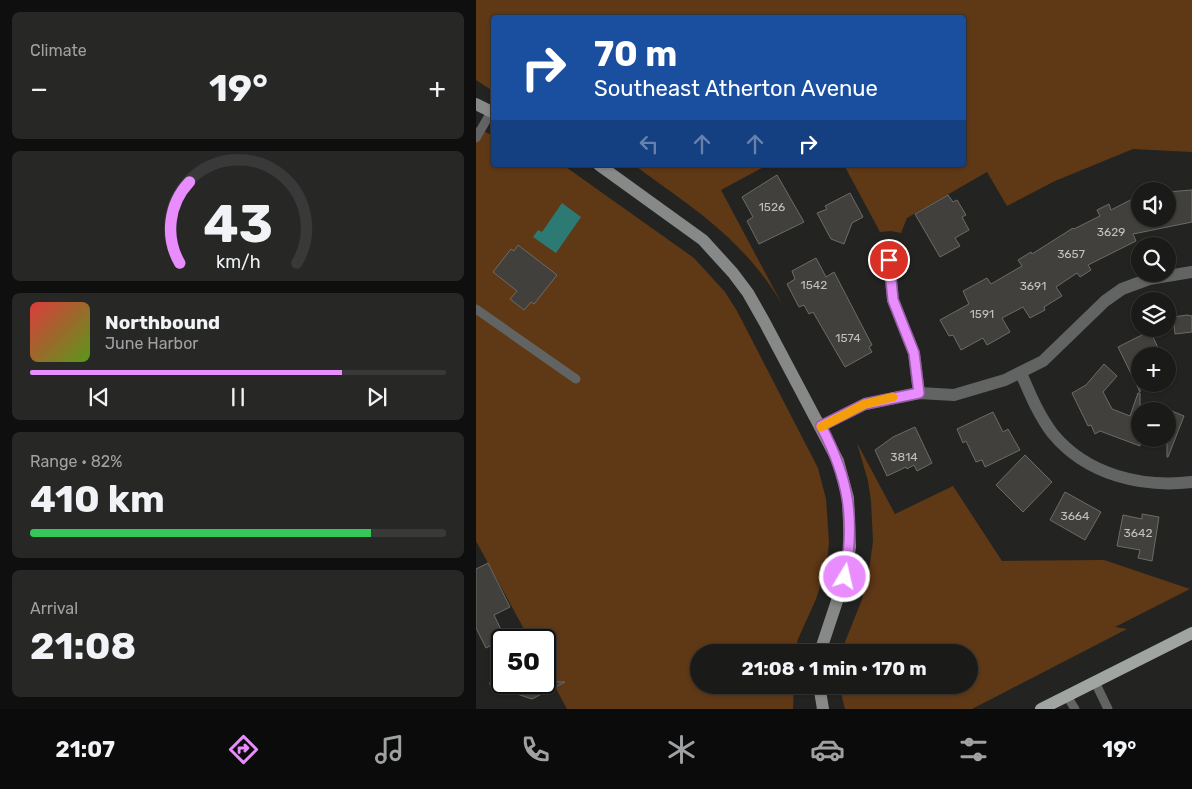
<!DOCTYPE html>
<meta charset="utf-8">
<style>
:root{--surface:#1a1b19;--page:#272826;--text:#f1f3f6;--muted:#9fa1a2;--line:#383938;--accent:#e98dfe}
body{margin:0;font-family:Rubik,sans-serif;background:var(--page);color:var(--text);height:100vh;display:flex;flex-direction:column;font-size:19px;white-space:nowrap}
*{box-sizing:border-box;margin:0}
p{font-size:16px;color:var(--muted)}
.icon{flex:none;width:28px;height:28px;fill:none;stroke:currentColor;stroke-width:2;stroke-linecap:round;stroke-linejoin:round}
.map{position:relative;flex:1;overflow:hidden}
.details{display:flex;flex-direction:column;gap:12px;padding:12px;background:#0e0f0e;width:476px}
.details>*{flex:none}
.banner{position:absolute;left:15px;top:15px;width:475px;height:152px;border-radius:5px;box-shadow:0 1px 4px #0004,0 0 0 1px var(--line);background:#1a4fa0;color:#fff;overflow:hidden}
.tools{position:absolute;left:655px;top:182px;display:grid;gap:10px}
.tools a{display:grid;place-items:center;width:45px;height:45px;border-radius:50%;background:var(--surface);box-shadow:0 1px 4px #0004,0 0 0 1px var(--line);font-size:25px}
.speed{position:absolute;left:15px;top:629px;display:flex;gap:10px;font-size:25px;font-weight:700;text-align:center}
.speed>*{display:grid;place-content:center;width:65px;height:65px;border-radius:50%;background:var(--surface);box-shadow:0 1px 4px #0004,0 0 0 1px var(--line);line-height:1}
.speed .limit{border:2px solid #111;border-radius:8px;background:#fff;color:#111}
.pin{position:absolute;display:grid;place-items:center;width:42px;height:42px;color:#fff;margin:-21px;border:2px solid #fff;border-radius:50%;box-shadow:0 1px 5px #0007}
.me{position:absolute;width:55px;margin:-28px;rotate:9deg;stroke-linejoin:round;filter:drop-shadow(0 0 4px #0008)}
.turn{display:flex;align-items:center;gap:18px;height:105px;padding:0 20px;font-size:22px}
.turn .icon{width:65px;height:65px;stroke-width:2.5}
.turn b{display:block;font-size:35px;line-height:42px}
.lanes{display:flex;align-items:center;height:48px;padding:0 20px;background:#0003;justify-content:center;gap:25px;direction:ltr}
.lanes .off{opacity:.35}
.big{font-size:38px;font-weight:700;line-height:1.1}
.details .card{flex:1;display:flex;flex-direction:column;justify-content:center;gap:8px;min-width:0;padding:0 18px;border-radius:8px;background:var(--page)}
.details .dial{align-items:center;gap:0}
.dial svg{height:130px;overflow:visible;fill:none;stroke:var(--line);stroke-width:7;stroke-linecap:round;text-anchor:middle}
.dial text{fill:var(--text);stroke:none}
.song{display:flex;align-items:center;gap:15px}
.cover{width:60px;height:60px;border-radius:8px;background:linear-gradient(135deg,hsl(0 70% 55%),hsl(90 70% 35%))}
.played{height:5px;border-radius:2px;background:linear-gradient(90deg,var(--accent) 75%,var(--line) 75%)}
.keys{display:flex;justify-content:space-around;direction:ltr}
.heat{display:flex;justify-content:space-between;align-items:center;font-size:28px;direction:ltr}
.charge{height:8px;border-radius:4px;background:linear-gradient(90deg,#34c759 82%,var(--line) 0)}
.trip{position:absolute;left:214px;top:644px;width:288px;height:50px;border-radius:25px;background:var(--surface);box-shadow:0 1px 4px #0004,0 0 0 1px var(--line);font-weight:700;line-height:50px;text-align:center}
.tab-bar{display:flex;height:80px;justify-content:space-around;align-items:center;background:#0a0b0a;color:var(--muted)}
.tab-bar .icon{width:35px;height:35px}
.tab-bar .on{color:var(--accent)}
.tab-bar b{font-size:22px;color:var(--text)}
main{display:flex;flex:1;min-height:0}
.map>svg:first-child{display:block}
.green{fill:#5f3816}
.water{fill:#2d7974}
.building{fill:#41403c;stroke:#6d6b67}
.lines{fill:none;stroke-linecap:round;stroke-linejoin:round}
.lane{stroke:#626463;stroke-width:9}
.street{stroke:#626463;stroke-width:12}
.secondary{stroke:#868987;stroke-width:12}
.primary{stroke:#a1a5a2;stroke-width:12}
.route-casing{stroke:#975ca5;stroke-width:12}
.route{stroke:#e98dfe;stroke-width:9}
.slow{stroke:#f59e0b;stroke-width:9}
.labels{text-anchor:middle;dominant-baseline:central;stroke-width:5;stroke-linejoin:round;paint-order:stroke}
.number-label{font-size:12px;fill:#c0c1be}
</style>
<main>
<section class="details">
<div class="card"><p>Climate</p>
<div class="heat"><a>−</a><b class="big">19°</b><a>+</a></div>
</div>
<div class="card dial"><svg viewBox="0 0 100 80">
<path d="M14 69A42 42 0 1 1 86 69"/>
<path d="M14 69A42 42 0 0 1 20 19" stroke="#e98dfe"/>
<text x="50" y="56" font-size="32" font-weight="700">43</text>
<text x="50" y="72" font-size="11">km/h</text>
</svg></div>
<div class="card">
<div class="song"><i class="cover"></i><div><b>Northbound</b><p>June Harbor</p></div></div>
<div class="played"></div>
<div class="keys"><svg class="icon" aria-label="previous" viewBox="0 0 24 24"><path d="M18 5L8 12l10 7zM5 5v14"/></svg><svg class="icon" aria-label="pause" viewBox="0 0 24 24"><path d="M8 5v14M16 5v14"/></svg><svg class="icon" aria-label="next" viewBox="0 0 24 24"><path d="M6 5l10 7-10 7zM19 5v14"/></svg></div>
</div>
<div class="card"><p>Range · 82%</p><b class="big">410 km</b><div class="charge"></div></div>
<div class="card"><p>Arrival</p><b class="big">21:08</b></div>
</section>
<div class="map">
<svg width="716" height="709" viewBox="0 0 716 709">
<rect width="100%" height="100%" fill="#232421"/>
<g class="green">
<path d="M 0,0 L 716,0 L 716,152 L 657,149 L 579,181 L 531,206 L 511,172 L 431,218 L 425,233 L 415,231 L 404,232 L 368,165 L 488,165 L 488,18 L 18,18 L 17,91 L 0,80 Z"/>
<path d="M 0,127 L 17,136 L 18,165 L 87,165 L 218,258 L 249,292 L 261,311 L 342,468 L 350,499 L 353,542 L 351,565 L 340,599 L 322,639 L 319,652 L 222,652 L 222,685 L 318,685 L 317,709 L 91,709 L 69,668 L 69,640 L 54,640 L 0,541 Z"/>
<path d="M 158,165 L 291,165 L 245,190 L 307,306 C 268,239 218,209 158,165 Z"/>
<path d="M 381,443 L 419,514 L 477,486 L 526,561 L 628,560 L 714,589 L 639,627 L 651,629 L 496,709 L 369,709 L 363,685 L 492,685 L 492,652 L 365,652 L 387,597 L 392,579 L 397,541 L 395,501 L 392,481 Z"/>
</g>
<path class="water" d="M 86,203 L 105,217 L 80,253 L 57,237 L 62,230 L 66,232 Z"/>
<g class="building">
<path d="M 301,175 L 328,222 L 283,244 L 271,221 L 277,217 L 266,197 Z"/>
<path d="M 716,190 L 716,222 L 657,234 L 660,241 L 612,265 L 615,270 L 604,277 L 601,273 L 580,287 L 586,296 L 568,307 L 569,310 L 554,318 L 547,307 L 526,318 L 534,332 L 511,345 L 507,338 L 485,350 L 477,335 L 473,336 L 464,320 L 493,304 L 487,291 L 511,278 L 515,284 L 546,266 L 542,260 L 555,252 L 556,254 L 597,228 L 598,229 L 624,216 L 621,210 L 633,204 L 635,210 L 664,195 L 664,219 L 691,219 L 691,192 Z"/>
<path d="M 374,193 L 387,217 L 376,223 L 368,244 L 355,239 L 341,213 L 351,209 L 349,206 Z"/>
<path d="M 472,195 L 477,202 L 481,200 L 490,215 L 486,217 L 493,230 L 479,238 L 484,246 L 464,257 L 439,214 Z"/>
<path d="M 42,245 L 81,275 L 58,304 L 55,302 L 48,310 L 34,299 L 41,291 L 17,272 L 35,249 L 38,251 Z"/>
<path d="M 340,258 L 350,277 L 358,272 L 396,345 L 393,347 L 396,352 L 369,367 L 337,312 L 333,314 L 328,305 L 323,307 L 311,284 L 319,279 L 316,271 Z"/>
<path d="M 711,315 L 716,316 L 716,332 L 699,334 L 697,317 Z"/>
<path d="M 674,331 L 686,356 L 664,356 L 664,392 L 642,347 Z"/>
<path d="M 628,364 L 641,376 L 627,392 L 636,409 L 654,416 L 662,393 L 664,393 L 664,446 L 624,431 L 619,434 L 615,425 L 612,426 L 596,393 L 610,385 Z"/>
<path d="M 691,409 L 708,416 L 692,457 L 691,457 Z"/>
<path d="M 517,412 L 527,432 L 532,429 L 544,450 L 509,467 L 506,460 L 500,462 L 490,441 L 487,443 L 481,429 Z"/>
<path d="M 439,427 L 456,463 L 441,471 L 438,465 L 431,469 L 430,467 L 411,476 L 399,450 L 417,437 Z"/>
<path d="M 549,455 L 576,482 L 547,512 L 520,485 Z"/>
<path d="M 589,492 L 625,512 L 609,540 L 574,520 Z"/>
<path d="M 666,514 L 683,517 L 676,561 L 662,558 L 664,550 L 641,546 L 647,515 L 666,519 Z"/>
<path d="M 12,563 L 34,607 L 18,615 L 29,638 L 26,640 L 26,670 L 14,646 L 10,648 L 0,628 L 0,569 Z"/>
<path d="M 14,682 L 89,682 L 56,699 L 14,685 Z"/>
</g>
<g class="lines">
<g class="lane">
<path d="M 0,138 L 15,112"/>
<path d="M 0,309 L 100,379"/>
<path d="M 619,682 L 632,709"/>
<path d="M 591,696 L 599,709"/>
</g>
<g class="street">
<path d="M 413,260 L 417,300 L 438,353 L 443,393"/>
<path d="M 545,373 C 554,394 563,416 577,434 C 611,475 666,488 716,482"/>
<path d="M 345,426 L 389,404 L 443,393 L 478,395 L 529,380 L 567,361 L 629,301 L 646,289 L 673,279 L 716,272"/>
</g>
<g class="secondary">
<path d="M 0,104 L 18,113"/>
<path d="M 123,165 L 227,240 L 257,273 L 272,293 L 289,323 L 362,461 L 372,498 L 374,547 L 369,577 L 344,652"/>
<path d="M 343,685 L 347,709"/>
</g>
<path class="primary" d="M 565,709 L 716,633"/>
</g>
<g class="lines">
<defs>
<path id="route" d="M 369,577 C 379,518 373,479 345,426 L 389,404 L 443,393 L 438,353 L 417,300 L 413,260"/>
</defs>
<use href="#route" class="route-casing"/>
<use href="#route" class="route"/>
<path class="slow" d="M 345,427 L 389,404 L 417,397"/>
</g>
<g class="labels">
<g class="number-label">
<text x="296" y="207">1526</text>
<text x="635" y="232">3629</text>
<text x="595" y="254">3657</text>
<text x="338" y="285">1542</text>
<text x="557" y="286">3691</text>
<text x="506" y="314">1591</text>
<text x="372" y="338">1574</text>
<text x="428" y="457">3814</text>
<text x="599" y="516">3664</text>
<text x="662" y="533">3642</text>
</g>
</g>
</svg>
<div class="tools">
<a><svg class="icon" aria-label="sound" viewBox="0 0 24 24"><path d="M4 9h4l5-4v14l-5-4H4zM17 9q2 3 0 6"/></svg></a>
<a><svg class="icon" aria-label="search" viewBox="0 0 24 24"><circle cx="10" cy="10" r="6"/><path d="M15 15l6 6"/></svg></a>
<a><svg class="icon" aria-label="layers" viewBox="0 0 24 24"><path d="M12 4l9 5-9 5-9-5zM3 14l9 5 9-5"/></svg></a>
<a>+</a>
<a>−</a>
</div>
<div class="speed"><div class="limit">50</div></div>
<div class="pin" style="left:413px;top:260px;background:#d93025"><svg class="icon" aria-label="arrive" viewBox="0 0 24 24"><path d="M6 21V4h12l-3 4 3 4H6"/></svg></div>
<svg class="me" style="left:369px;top:577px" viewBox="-20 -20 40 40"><circle r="17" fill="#e98dfe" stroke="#fff" stroke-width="3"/><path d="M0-11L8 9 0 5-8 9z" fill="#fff"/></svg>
<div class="trip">21:08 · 1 min · 170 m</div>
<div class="banner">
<div class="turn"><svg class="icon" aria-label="right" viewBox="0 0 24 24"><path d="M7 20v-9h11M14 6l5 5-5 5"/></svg><div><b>70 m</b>Southeast Atherton Avenue</div></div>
<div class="lanes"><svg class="icon off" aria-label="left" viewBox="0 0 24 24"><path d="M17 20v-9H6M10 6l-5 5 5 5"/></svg><svg class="icon off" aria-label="ahead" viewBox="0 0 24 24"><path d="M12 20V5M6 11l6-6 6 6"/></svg><svg class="icon off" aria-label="ahead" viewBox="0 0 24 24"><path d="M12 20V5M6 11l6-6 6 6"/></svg><svg class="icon" aria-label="right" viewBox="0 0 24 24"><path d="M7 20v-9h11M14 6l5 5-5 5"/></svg></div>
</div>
</div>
</main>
<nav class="tab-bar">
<b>21:07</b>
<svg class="icon on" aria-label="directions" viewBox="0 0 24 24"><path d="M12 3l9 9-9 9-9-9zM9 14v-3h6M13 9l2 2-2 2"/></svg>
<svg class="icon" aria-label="music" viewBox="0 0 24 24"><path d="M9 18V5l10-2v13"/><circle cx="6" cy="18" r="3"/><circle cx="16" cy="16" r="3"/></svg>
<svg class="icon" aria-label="phone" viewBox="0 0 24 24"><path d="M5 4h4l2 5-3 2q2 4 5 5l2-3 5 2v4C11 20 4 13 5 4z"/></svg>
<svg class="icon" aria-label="climate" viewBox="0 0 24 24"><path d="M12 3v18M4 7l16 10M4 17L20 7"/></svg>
<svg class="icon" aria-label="car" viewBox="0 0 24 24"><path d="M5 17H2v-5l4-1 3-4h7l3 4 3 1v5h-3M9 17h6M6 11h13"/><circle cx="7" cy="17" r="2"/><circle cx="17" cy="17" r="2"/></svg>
<svg class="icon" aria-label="filters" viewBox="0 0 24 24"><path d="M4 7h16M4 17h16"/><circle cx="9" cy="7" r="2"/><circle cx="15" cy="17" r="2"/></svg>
<b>19°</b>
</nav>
